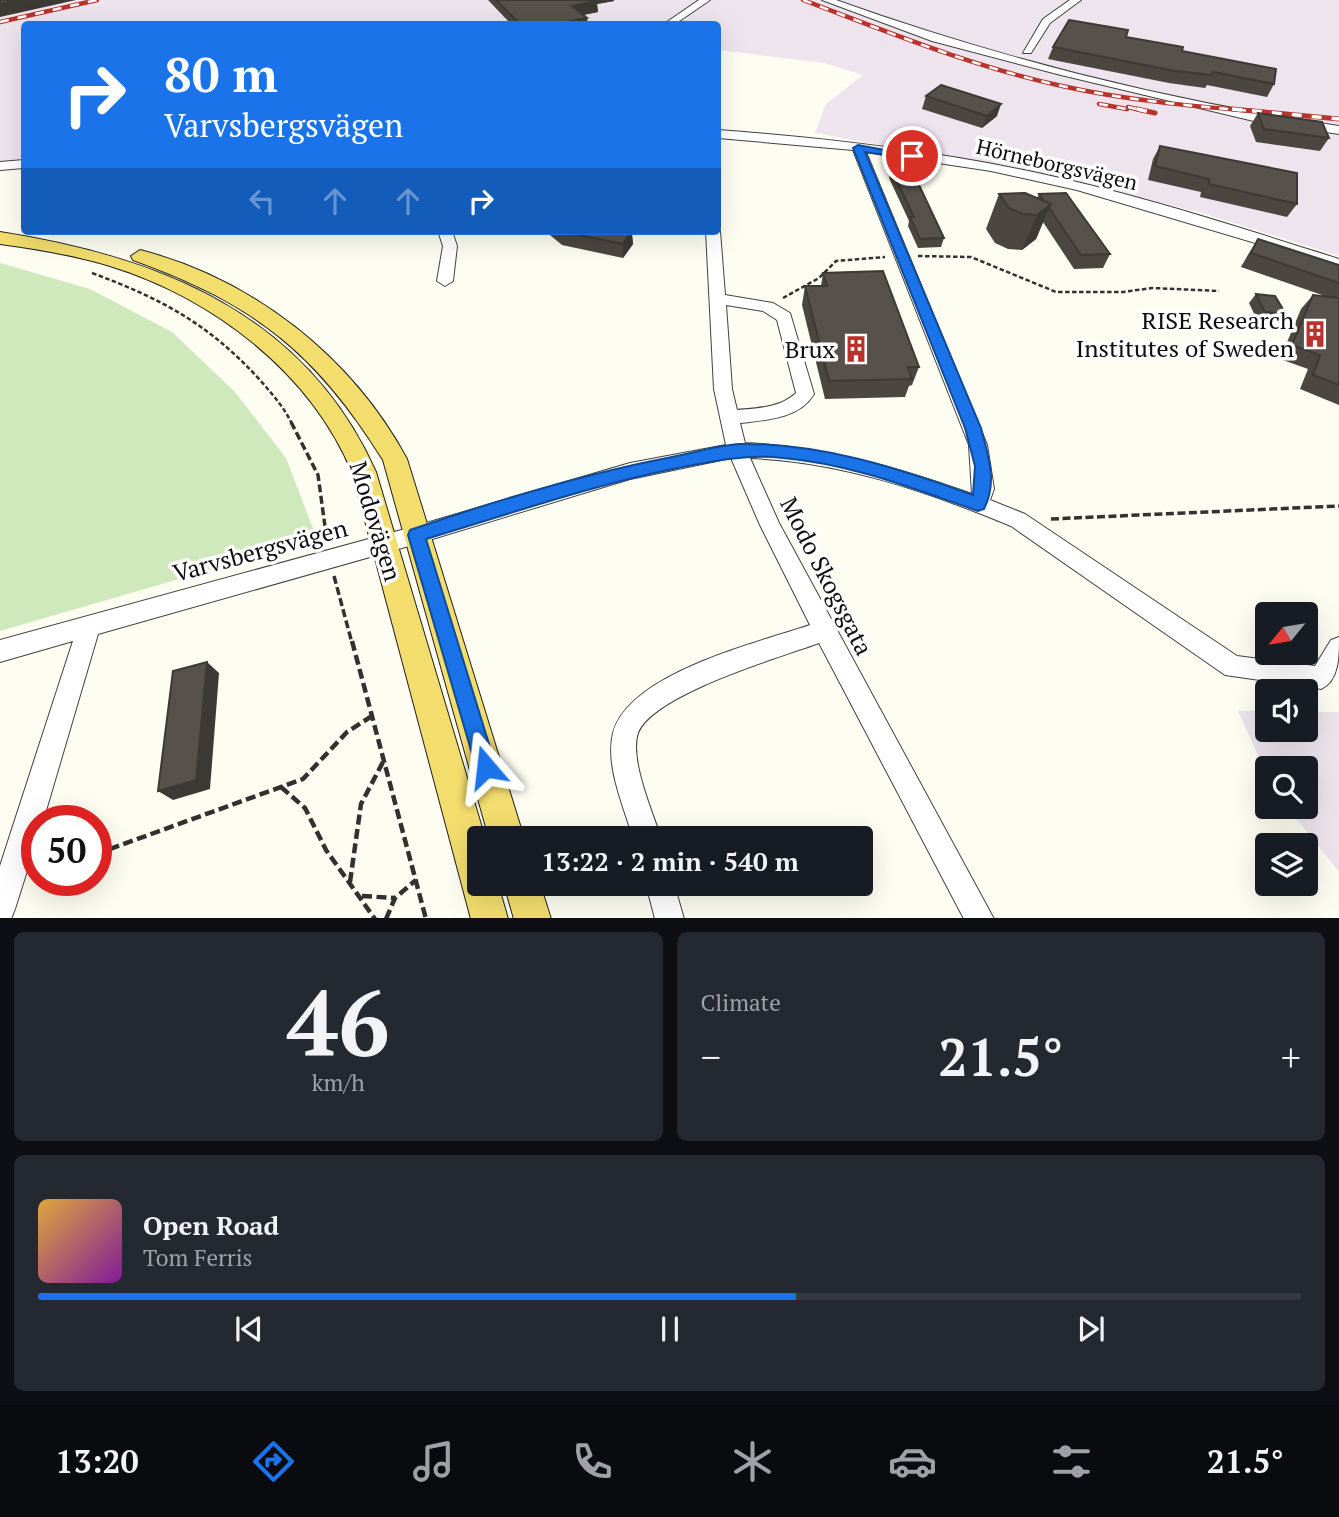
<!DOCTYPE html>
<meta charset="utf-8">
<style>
:root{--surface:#171b24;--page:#242831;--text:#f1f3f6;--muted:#9ea1a6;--line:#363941;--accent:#1a73e8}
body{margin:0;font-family:"PT Serif",serif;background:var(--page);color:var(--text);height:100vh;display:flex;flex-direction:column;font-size:26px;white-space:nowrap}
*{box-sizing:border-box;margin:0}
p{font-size:23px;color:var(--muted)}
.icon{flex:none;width:38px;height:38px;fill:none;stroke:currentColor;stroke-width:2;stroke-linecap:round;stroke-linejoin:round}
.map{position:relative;height:918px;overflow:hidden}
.panel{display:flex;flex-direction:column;gap:14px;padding:14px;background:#0d0f14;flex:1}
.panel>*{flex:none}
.guide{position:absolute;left:21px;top:21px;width:700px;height:214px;border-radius:7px;box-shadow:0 7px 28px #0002;background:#1a73e8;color:#fff;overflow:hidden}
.needle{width:46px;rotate:240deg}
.buttons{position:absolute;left:1255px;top:602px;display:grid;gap:14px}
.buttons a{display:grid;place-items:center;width:63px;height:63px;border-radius:7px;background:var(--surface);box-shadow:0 7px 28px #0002;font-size:35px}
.speed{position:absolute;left:21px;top:805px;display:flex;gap:14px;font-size:35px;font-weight:700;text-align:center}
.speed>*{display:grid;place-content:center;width:91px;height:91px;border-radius:50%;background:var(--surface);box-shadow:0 7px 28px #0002;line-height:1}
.speed .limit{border:10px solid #d22;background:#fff;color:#111}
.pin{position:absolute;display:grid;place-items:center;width:60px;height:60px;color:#fff;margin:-30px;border:4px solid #fff;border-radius:50%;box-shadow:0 2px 7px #0007}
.me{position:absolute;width:77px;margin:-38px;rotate:343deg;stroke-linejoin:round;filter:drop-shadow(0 0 5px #0008)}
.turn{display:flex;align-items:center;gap:24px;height:147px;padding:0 28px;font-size:32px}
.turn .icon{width:91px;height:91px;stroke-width:2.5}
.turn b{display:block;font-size:49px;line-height:60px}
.lanes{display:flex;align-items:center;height:66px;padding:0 28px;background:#0003;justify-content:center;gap:35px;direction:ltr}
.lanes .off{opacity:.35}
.big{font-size:52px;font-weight:800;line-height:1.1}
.panel .widget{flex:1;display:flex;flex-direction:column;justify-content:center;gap:10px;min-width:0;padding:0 24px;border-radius:10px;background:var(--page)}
.panel .dial{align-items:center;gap:0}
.dial b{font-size:91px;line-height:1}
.song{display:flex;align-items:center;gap:21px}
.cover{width:84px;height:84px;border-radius:10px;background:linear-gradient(135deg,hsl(40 70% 55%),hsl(290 70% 35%))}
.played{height:7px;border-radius:4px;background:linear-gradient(90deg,var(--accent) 60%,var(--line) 60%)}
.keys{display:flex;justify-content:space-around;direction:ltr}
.heat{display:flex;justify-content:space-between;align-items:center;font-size:38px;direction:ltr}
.panel .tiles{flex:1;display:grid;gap:14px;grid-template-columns:1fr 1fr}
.widget:last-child{grid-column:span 2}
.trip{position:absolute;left:467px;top:826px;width:406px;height:70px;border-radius:7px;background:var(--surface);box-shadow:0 7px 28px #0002;font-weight:800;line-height:70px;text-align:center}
.dock{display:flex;height:112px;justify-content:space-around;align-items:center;background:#090b0e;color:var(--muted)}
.dock .icon{width:49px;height:49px}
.dock .current{color:var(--accent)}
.dock b{font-size:32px;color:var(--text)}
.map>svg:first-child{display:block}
.industrial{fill:#ede4ed}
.green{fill:#cfe8bc}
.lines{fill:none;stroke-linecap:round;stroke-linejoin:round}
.minor-casing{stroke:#424242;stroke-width:2}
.major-casing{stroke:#202020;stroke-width:2}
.path-far2{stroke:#313131;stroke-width:2.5;stroke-dasharray:4.5 2.5;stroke-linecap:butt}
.path-far1{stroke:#313131;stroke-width:3.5;stroke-dasharray:8 3.5;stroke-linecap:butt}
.path{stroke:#313131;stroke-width:4.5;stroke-dasharray:10 4.5;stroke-linecap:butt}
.minor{fill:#fff;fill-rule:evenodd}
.major{fill:#f2dd6d;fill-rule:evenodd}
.rail-far1-casing{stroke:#b9322c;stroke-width:4.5}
.rail-casing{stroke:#b9322c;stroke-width:5}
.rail-far1{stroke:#fff;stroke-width:2.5;stroke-dasharray:9;stroke-linecap:butt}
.rail{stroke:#fff;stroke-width:3.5;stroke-dasharray:10;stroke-linecap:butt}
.wall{fill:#4b4640}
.shaded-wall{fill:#3d3934}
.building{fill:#57514b;stroke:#3d3934;stroke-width:2}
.route{fill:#1a73e8;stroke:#114b97;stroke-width:2}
.labels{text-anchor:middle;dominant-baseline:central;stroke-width:7;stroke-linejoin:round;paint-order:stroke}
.far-street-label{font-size:21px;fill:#0f0f0f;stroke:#fff}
.poi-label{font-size:24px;fill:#0f0f0f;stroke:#fff;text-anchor:end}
.street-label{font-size:24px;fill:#0f0f0f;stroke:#fff}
</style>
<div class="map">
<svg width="1339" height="919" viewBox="0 0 1339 919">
<rect width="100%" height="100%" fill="#fefdf1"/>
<g class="industrial">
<path d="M 0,0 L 1339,0 L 1339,256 L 1199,212 L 1053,177 L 815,133 L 826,104 L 863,75 L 824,63 L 718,50 L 718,24 L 24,24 L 24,160 L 0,162 Z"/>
<path d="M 1238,711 L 1267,711 L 1267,730 L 1306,730 L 1306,712 L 1339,712 L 1339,872 L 1287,807 L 1306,807 L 1306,768 L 1267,768 L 1267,775 Z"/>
</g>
<path class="green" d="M 0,263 L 90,289 L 172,332 L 235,392 L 286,458 L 317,539 L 0,631 Z"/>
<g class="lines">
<defs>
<g id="minor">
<path d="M 699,0 L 710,0 L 675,24 L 664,24 Z"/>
<path d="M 822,0 L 836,0 C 998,58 1168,101 1339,126 L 1339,134 L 1258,122 L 1061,75 L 932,41 Z"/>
<path d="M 1070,0 L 1081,0 L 1050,23 L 1031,53 L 1023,53 L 1043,19 Z"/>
<path d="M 718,130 C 824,138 929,150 1033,172 C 1137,194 1238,227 1339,259 L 1339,268 L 1077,190 L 991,171 L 866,152 L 987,445 L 994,489 L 990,500 L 1025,514 L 1237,656 L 1315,666 L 1331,640 L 1339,637 C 1339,657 1339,681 1321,689 L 1225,675 L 1011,526 C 926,491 843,462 750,458 L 779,523 L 994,919 L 964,919 L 819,643 C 781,657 653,694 638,733 C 629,759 653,813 661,838 L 633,838 C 624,807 605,766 613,733 C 629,673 757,643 810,625 L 760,525 L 731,458 L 630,479 L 416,544 L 98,634 L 43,821 L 37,821 L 37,839 L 15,909 L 11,919 L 0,919 L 0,866 L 73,641 L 0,662 L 0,640 L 416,526 L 630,463 L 726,445 L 714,389 L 706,231 L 718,231 L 718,228 L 720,231 L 725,295 L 773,303 L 790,313 L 814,394 C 799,419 766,420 740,423 L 745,443 C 825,447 897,467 972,494 L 969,445 L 853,150 L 718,138 ZM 726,305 L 763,311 L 777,320 L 796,393 C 780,408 758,408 737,410 L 732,389 Z"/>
<path d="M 24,160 L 24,168 L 0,170 L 0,162 Z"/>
<path d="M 438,231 L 452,231 L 457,246 L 453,281 L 445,286 L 437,281 L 443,246 Z"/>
<path d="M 646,884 L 674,884 L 684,919 L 655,919 Z"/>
</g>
<g id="major">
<path d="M 0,232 C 161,257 306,315 376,472 L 485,838 L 480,838 L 480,884 L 498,884 L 508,919 L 471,919 L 352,472 C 310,372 213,298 110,266 C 74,255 37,249 0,244 Z"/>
<path d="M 140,250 C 253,279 352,357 407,459 L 524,838 L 489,838 L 383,460 C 316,352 253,303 133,260 L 131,256 Z"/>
<path d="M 504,884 L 540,884 L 551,919 L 514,919 Z"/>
</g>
</defs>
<use href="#minor" class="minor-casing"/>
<use href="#major" class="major-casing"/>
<g class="path-far2">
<path d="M 918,256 L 971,257 L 1056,292 L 1123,292 L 1152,288 L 1219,291"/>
<path d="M 92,273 C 162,299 209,324 260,380 C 272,394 284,407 292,424"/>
<path d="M 783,298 L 819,278 L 836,261 L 885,257"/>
</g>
<g class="path-far1">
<path d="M 291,422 L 318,475 L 327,541"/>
<path d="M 1051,519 L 1339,506"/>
<path d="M 334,576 L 352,643"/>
</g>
<g class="path">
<path d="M 352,641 L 426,919"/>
<path d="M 281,787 L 305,808 L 326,850 L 375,919"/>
<path d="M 96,854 L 303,779 L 347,732 L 372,716"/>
<path d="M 350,882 L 361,804 L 384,760"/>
<path d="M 362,896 L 395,898"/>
<path d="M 386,919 L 395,898 L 416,880"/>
</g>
<use href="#minor" class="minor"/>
<use href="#major" class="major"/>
<defs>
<g id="rail-far1">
<path d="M 803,0 C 888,32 973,67 1062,86 C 1125,100 1189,106 1253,111"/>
<path d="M 0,22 L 97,0"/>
<path d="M 1099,104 L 1127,109"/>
<path d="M 1128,107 L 1145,111"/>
</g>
<g id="rail">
<path d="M 1137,109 L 1155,113"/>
<path d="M 1232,109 L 1339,119"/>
</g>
</defs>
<use href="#rail-far1" class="rail-far1-casing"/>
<use href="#rail" class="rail-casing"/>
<use href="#rail-far1" class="rail-far1"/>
<use href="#rail" class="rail"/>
</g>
<g class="wall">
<path d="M 488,0 L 614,0 L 614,1 L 597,4 L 598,12 L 583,15 L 588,24 L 511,24 Z"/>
<path d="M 1126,37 L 1182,51 L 1274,84 L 1267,97 L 1207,85 L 1205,88 L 1169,83 L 1048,59 L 1053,47 Z"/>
<path d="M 926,96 L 997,116 L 982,128 L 922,109 Z"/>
<path d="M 1258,113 L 1329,138 L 1320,151 L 1256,142 L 1250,126 Z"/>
<path d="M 1160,146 L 1297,204 L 1287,217 L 1200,197 L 1201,192 L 1148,180 L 1153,159 Z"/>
<path d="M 891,169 L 944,238 L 941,247 L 918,248 L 908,226 L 909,221 L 889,178 Z"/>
<path d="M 999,194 L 1037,198 L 1039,194 L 1110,254 L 1103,268 L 1074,269 L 1043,222 L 1036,239 L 1022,250 L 1008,249 L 995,243 L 986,229 Z"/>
<path d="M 545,231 L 632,231 L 633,244 L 623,258 L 562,245 Z"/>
<path d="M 1258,239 L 1339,265 L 1339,405 L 1300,389 L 1308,369 L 1280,359 L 1301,309 L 1313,295 L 1325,296 L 1241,267 L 1249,253 Z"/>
<path d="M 823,273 L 919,367 L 912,385 L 909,386 L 905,397 L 825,399 L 802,305 L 805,286 L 821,286 Z"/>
<path d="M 1256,294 L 1286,314 L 1278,324 L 1258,322 L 1249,303 Z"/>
</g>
<g class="shaded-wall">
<path d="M 18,0 L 76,0 L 0,17 L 0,4 Z"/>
<path d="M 589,0 L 614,0 L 614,1 L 597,4 L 598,12 L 573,17 L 572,6 Z"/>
<path d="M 587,18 L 588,24 L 566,24 L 566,22 Z"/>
<path d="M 1001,104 L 997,116 L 982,128 L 987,116 Z"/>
<path d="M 1051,204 L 1036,239 L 1022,250 L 1037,215 Z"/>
<path d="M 631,231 L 633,244 L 623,258 L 623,244 Z"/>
<path d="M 207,662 L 219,673 L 210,789 L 173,800 L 158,791 Z"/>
</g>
<g class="building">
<path d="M 0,0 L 18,0 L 0,4 Z"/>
<path d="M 496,0 L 596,0 L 597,1 L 572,6 L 587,18 L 566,22 L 569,24 L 520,24 Z"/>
<path d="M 1069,20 L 1128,30 L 1126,37 L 1183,47 L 1182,51 L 1276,69 L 1274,84 L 1213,72 L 1212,75 L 1175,71 L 1053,47 Z"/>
<path d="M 941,85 L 1001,104 L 987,116 L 926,96 Z"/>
<path d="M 1258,113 L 1322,122 L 1329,138 L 1264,129 Z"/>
<path d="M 1160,146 L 1297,173 L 1297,204 L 1209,184 L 1209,179 L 1155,166 Z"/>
<path d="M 911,168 L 944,238 L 920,239 L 910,217 L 914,217 L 891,169 Z"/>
<path d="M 1025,193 L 1051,204 L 1037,215 L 1023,214 L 1009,208 L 999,194 Z"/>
<path d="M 1066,193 L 1110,254 L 1081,255 L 1049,208 L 1051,204 L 1044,201 L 1039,194 Z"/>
<path d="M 559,231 L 631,231 L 623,244 Z"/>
<path d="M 1258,239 L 1339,265 L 1339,283 L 1251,253 Z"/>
<path d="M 883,271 L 919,367 L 908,367 L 912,379 L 829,381 L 805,286 L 827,286 L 823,273 Z"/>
<path d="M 1256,294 L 1275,296 L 1286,314 L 1265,312 Z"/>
<path d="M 1313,295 L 1339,298 L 1339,385 L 1313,375 L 1320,355 L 1292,345 Z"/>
<path d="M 207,662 L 196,780 L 158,791 L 173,671 Z"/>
</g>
<path class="route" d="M 858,145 L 917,156 L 912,159 L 865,152 L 981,428 C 988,456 998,481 984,509 L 978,511 C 914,489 852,464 783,458 C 747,454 713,461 678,468 C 592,485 510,514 426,539 L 496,767 L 493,774 L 486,778 L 478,774 L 408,535 L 410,530 C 492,502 588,473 672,457 C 694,453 718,445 740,444 C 821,443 898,468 973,495 L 975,466 L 965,428 L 853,148 Z"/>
<defs>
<symbol id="building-bare" viewBox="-9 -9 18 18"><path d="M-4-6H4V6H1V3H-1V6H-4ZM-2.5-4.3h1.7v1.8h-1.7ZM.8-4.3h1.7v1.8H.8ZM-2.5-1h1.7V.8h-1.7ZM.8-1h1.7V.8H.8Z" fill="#b9322c" stroke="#fff" stroke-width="2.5" paint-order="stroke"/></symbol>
</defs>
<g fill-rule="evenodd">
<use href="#building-bare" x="1296" y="315" width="38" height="38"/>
<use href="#building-bare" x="837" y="330" width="38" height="38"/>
</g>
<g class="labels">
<g class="far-street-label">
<text transform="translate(1057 164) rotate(13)">Hörneborgsvägen</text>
</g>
<g class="poi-label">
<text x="1294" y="320">RISE Research<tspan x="1294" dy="28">Institutes of Sweden</tspan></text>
<text x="835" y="349">Brux</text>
</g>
<g class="street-label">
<text transform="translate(376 521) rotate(73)">Modovägen</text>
<text transform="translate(260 550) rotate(-15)">Varvsbergsvägen</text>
<text transform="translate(827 576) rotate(63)">Modo Skogsgata</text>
</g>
</g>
</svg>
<div class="buttons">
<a><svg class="needle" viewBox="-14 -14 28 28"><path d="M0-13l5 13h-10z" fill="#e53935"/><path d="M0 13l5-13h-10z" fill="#9ea1a6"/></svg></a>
<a><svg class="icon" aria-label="sound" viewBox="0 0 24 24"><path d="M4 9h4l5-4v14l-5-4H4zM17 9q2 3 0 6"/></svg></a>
<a><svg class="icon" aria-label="search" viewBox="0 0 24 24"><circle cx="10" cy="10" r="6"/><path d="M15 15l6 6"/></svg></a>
<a><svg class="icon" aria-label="layers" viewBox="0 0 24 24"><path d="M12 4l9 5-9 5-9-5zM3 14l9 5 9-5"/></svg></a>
</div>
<div class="speed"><div class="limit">50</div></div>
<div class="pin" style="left:912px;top:156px;background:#d93025"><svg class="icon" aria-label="arrive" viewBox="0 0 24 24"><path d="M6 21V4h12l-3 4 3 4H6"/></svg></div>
<svg class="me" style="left:486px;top:767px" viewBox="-20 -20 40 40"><path d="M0-17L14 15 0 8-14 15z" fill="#1a73e8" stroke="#fff" stroke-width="4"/></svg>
<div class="trip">13:22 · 2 min · 540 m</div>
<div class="guide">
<div class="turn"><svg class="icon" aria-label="right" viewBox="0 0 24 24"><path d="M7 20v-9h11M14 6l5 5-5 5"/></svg><div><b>80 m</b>Varvsbergsvägen</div></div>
<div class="lanes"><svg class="icon off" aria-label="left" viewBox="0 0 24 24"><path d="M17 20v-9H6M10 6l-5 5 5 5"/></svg><svg class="icon off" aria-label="ahead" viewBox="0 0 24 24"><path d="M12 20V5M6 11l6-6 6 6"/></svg><svg class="icon off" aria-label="ahead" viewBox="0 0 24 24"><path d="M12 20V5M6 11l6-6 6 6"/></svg><svg class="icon" aria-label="right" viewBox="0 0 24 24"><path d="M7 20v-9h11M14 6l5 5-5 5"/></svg></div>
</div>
</div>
<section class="panel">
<div class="tiles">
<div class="widget dial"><b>46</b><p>km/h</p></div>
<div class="widget"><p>Climate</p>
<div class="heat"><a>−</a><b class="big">21.5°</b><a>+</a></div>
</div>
<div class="widget">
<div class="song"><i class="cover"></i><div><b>Open Road</b><p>Tom Ferris</p></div></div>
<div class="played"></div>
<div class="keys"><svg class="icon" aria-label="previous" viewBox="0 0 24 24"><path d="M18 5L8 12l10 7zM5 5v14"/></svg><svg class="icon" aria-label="pause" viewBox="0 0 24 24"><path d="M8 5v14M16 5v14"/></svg><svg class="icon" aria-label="next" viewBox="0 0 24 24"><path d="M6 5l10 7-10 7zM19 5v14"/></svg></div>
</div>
</div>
</section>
<nav class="dock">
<b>13:20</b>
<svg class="icon current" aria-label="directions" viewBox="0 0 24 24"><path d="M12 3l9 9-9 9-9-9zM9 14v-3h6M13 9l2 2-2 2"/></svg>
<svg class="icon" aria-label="music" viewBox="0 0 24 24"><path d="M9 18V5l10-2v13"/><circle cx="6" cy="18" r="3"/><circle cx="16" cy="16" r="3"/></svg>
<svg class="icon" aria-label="phone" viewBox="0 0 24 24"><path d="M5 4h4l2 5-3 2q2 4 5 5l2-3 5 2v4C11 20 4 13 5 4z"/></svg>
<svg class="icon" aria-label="climate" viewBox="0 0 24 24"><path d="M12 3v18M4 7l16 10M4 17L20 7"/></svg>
<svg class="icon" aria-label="car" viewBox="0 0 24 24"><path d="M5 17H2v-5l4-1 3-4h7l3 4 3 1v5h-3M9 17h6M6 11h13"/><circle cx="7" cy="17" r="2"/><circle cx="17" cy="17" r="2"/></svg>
<svg class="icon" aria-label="filters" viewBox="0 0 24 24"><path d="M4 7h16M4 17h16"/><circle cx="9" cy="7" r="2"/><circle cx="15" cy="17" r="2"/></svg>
<b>21.5°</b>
</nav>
